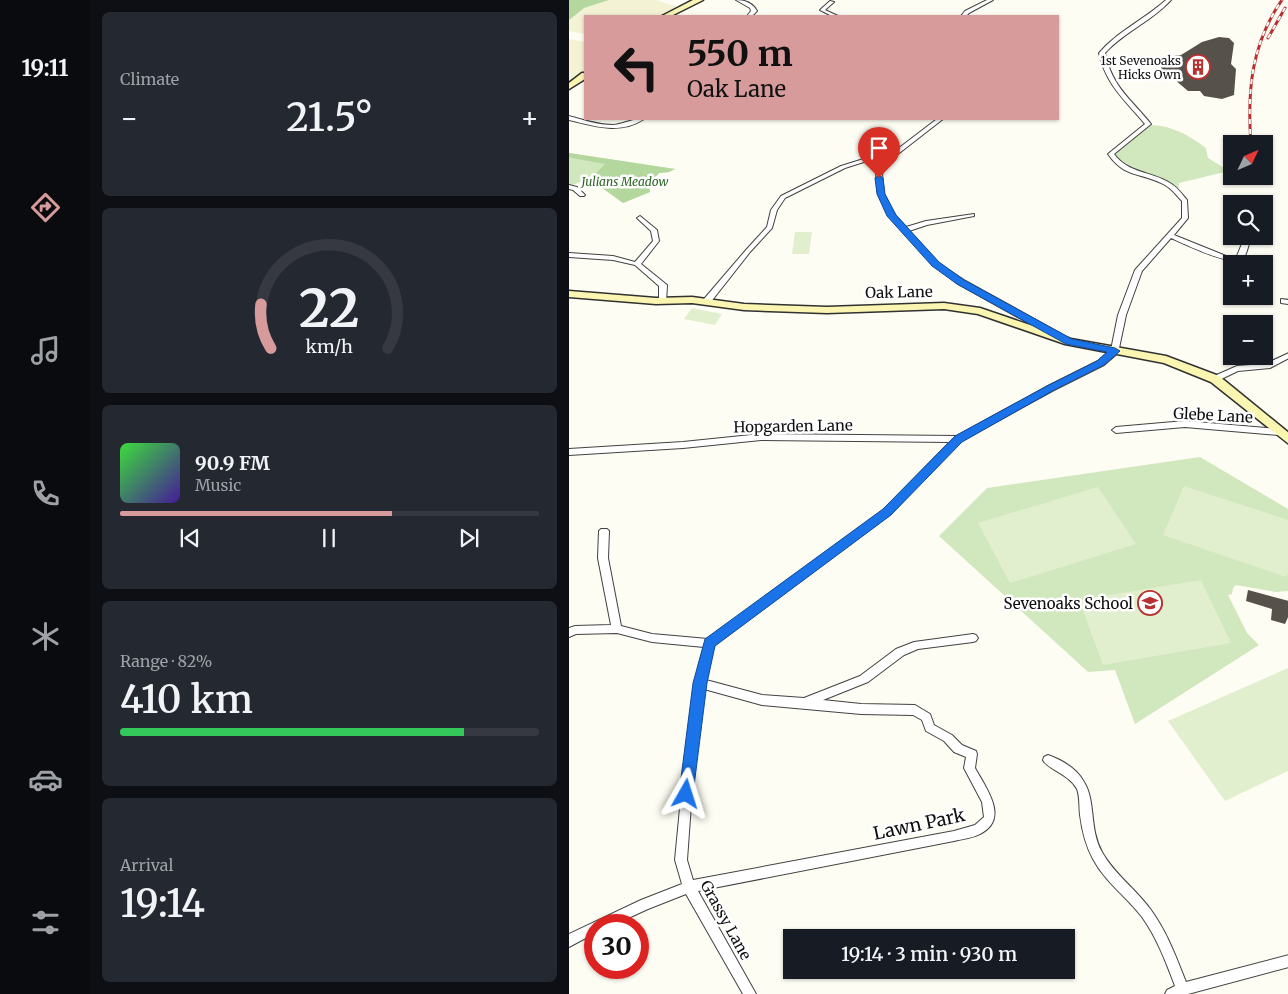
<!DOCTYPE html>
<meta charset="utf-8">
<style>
:root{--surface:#171b24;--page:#242831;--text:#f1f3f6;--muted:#9ea1a6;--line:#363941;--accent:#d79b9c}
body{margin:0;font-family:Merriweather,serif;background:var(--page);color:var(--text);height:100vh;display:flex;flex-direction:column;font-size:19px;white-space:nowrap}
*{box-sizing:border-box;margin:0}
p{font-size:16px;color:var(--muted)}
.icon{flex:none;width:28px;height:28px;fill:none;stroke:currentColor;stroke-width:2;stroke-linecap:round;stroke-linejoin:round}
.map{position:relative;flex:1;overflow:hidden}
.panel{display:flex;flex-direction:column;gap:12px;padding:12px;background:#0d0f14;width:479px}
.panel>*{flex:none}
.hud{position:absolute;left:15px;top:15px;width:475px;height:105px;border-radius:0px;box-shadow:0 1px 4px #0004;background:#d79b9c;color:#111;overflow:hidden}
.needle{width:32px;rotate:46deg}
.tools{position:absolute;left:654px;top:135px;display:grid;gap:10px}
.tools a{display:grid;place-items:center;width:50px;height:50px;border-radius:0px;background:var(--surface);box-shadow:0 1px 4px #0004;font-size:25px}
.speed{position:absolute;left:15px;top:914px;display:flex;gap:10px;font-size:25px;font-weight:700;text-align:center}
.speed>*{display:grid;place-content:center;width:65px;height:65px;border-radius:50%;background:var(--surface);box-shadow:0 1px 4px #0004;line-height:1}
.speed .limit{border:8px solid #d22;background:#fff;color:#111}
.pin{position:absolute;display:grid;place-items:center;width:42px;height:42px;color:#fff;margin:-51px -21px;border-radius:50% 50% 50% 0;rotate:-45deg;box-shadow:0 0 5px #0007}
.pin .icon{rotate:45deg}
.me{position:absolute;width:55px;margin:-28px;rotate:6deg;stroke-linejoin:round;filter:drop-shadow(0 0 4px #0008)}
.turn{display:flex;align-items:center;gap:18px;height:105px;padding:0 20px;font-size:22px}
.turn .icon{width:65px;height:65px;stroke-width:2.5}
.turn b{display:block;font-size:35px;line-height:42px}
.big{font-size:38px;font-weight:600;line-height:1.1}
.panel .card{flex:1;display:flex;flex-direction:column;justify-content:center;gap:8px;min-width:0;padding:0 18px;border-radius:8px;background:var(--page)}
.panel .dial{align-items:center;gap:0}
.dial svg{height:130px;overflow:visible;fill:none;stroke:var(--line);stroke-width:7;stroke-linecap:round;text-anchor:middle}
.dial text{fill:var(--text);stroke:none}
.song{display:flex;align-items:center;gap:15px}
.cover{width:60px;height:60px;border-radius:8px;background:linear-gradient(135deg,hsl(120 70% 55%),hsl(260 70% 35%))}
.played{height:5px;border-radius:2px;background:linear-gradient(90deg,var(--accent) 65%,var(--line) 65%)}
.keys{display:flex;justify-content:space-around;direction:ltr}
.heat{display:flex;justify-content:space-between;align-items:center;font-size:28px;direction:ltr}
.charge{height:8px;border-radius:4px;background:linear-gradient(90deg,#34c759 82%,var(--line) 0)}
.trip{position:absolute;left:214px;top:929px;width:292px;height:50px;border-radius:0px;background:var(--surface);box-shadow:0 1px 4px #0004;font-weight:600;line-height:50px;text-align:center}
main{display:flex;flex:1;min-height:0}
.dock{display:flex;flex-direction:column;width:90px;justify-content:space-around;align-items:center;background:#090b0e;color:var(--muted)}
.dock .icon{width:35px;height:35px}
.dock .current{color:var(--accent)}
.dock b{font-size:22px;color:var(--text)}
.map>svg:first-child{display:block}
.farmland{fill:#f3f2d4}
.green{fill:#d1e7bd}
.forest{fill:#b4d79e}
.pitch{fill:#e2efcf}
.building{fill:#57514c}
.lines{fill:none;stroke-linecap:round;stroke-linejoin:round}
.street-casing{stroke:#424242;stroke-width:2}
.secondary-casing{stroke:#313131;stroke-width:3}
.street{fill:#fff;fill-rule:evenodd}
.secondary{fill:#faf6b2;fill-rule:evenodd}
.rail-casing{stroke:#b8302f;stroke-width:3}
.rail{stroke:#fff;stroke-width:2;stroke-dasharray:5;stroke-linecap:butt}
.route{fill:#1a73e8;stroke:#114b97}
.labels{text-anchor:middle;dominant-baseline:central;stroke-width:5;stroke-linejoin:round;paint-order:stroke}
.far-poi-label{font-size:12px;fill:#0f0f0f;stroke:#fff;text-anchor:end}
.far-park-label{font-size:12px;font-style:italic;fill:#2d6423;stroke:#fff}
.street-label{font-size:15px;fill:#0f0f0f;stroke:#fff}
.poi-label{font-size:15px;fill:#0f0f0f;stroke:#fff;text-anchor:end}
.near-street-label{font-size:18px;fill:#0f0f0f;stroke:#fff}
</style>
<main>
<nav class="dock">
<b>19:11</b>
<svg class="icon current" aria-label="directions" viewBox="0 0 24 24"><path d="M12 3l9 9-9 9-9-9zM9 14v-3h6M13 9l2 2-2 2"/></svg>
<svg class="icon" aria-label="music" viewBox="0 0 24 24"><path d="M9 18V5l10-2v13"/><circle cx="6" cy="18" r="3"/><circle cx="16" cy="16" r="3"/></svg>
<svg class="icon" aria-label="phone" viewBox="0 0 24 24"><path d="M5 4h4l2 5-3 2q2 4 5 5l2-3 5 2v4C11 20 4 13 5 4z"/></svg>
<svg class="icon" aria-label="climate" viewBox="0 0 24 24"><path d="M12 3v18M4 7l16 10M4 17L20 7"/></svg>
<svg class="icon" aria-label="car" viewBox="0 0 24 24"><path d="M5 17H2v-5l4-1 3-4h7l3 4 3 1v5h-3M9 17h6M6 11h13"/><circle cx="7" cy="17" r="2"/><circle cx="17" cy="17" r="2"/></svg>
<svg class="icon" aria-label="filters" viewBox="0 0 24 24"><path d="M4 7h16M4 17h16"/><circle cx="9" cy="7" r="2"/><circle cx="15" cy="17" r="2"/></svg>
</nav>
<section class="panel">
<div class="card"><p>Climate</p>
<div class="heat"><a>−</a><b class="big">21.5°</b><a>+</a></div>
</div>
<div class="card dial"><svg viewBox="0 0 100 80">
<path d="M14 69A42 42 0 1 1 86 69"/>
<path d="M14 69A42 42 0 0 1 8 42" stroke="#d79b9c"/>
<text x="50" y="56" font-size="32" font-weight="700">22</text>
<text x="50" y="72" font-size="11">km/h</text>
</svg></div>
<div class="card">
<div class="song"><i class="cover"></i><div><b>90.9 FM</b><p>Music</p></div></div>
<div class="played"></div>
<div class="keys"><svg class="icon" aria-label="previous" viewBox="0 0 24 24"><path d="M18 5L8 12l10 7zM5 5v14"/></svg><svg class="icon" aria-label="pause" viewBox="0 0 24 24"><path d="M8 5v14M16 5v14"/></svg><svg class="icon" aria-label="next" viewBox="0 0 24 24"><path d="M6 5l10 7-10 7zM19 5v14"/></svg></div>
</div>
<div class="card"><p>Range · 82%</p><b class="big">410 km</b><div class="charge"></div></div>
<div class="card"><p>Arrival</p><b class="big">19:14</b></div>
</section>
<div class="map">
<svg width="720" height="994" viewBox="0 0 720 994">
<rect width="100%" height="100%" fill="#fefdf3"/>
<g class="farmland">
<path d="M 40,0 L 88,0 L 108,7 L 91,16 L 16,16 L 16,34 L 0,31 L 0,20 L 7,13 L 15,8 Z"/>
<path d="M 0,39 L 16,42 L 16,71 L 0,83 Z"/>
</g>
<g class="green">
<path d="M 578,125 C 600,124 620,135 637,148 L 639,158 L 660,171 L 610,183 L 609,191 L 600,185 L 564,172 L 543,154 Z"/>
<path d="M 0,153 L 106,169 L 100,172 L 90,173 L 80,184 L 81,192 L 54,203 L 21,179 L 0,186 Z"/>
<path d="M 631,457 L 719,509 L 719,591 L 707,592 L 667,585 L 664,588 L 663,594 L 659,595 L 678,633 L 690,645 L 566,724 L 546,670 L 519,672 L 370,536 L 418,488 Z"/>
</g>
<g class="forest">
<path d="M 0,0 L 40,0 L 15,8 L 0,20 Z"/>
<path d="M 0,153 L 106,169 L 100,172 L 90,173 L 80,184 L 81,192 L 54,203 L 21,179 L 36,164 L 3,158 L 0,157 Z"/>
</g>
<g class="pitch">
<path d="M 226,232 L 243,232 L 240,254 L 223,254 Z"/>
<path d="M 123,308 L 153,314 L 146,325 L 115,319 Z"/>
<path d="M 615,486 L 719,520 L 720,570 L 717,577 L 594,535 Z"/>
<path d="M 529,487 L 567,544 L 441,583 L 409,523 Z"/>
<path d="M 632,580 L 662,643 L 534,665 L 510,600 Z"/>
<path d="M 719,668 L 719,771 L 656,801 L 599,721 Z"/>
</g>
<g class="building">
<path d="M 650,37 L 660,38 L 665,43 L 662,64 L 667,69 L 665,95 L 653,99 L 635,96 L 631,91 L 619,91 L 606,80 L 594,80 L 592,66 L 604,56 L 612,55 L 633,42 Z"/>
<path d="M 679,590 L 720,601 L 720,615 L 716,624 L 702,620 L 703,609 L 677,601 Z"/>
</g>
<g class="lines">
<defs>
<g id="street">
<path d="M 167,0 C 175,0 184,3 188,11 L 183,16 L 178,16 L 182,11 L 181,8 Z"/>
<path d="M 418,0 L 424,0 L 400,13 L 397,16 L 392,16 L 396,11 Z"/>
<path d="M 597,0 L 602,0 C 583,21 555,32 536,53 C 543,87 562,99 582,124 L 545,154 C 560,174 582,171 601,183 C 608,187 613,194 618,200 L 619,218 L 605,235 L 657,256 L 668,256 L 676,236 L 682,236 C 681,241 677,256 674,259 C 664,268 613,243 602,238 L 573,271 L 557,315 L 549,353 L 535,365 L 485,390 L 392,441 L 321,514 L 145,645 L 137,680 L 193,695 L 235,698 L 291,676 L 327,649 L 345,642 L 404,634 L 407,635 L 409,638 L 407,641 L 404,642 L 349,649 L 335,655 L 299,682 L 254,700 L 292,704 L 346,705 L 361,714 L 365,725 L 383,735 L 393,745 L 407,751 L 408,754 L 406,768 C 417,788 441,819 411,834 C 404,838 393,839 385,841 L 129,891 L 187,994 L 174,994 L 117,894 L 79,909 L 44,925 L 26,925 L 26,933 L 0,947 L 0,934 L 72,900 L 113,884 L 106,860 L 114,777 L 126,683 L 135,647 L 83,642 L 48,633 L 7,634 L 0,637 L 0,628 L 6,626 L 42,625 L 29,558 L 30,531 L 32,529 L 38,529 L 40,531 L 39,558 L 52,626 L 83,634 L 139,639 L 315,510 L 381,442 L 192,440 L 114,448 L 0,455 L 0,449 L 114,442 L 192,434 L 388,436 L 479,386 L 529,361 L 542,350 L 549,315 L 566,270 L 613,218 L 613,201 C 608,196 603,189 596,185 C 573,172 556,179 539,154 L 576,124 C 556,100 537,85 530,53 C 549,31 576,19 597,0 ZM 135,689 L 193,705 L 292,714 L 344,715 L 353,720 L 357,731 L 375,741 L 385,752 L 397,757 L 395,768 L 413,802 L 415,817 L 406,825 L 385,831 L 124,880 L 118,860 L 124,777 Z"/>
<path d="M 261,1 L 265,2 L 256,10 L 269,16 L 263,16 L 251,10 Z"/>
<path d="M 0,116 C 14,120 29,125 44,125 C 55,124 64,118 75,119 C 51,135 25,126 0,120 Z"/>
<path d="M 368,119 L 374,119 L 320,161 L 313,174 L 315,194 L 326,215 L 337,227 L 357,221 L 405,214 L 405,216 L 358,225 L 340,231 L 369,263 L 395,280 L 496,336 L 497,338 L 496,340 L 490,340 L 389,284 L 365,265 L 321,217 L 309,194 L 307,174 L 316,159 L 323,153 L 276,168 L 216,198 L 208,210 L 203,228 L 181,252 L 141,303 L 135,303 L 135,299 L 177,250 L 198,227 L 202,210 L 212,196 L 272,166 L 330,148 Z"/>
<path d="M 0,185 L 8,187 L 16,195 L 15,196 L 11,196 L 4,190 L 0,189 Z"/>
<path d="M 71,216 L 88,230 L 90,241 L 72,264 L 98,285 L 97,303 L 94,303 L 90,301 L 90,286 L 66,265 L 44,260 L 0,257 L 0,253 L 44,256 L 66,262 L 84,241 L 82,231 L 68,218 Z"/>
<path d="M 712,299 L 720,300 L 720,304 L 712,303 Z"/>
<path d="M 720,353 L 720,358 L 701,368 L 669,371 L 646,382 L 642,379 L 643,377 L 668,366 L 696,364 Z"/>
<path d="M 616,421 L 709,429 L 713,432 L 709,435 L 616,427 L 547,433 L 543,430 L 547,427 Z"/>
<path d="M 479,755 C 493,760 508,769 515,782 C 527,801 520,829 533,852 C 545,874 567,889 582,910 C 598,932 607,957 617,982 L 720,955 L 720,967 L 619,994 L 596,994 L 598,990 L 606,986 C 597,962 588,938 573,917 C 558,897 536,882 524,859 C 517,846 513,831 511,815 C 510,807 511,797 508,789 C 500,774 478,769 474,760 L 475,757 Z"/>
</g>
<g id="secondary">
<path d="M 124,0 L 134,0 L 102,16 L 93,16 Z"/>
<path d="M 13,73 L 16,73 L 16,79 L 0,89 L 0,83 Z"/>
<path d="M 0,291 L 87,298 L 123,297 L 175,304 L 258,307 L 375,303 L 411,308 L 502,339 L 597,356 L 650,376 L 720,433 L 720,444 L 642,382 L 595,363 L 496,344 L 409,314 L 375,309 L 258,313 L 175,310 L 123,303 L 87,304 L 0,297 Z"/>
</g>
</defs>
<use href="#street" class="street-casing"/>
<use href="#secondary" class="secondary-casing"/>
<use href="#street" class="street"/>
<use href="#secondary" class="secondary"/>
<defs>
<g id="rail">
<path d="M 699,38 L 716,8"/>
<path d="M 682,144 C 678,92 682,44 713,0"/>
</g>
</defs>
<use href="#rail" class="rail-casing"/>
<use href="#rail" class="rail"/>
</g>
<path class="route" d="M 310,175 L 314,178 L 316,194 L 327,215 L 370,262 L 395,280 L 503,339 L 546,348 L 551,351 L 535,365 L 485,390 L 393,442 L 322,515 L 146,646 L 138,683 L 124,794 L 122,799 L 117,800 L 112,799 L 110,794 L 124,683 L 136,639 L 314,509 L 386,436 L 478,386 L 528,361 L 538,352 L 497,344 L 388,284 L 363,266 L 318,216 L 308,194 L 306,178 Z"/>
<defs>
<symbol id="building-ring" viewBox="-11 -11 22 22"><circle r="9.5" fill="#fff" stroke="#b8302f" stroke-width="1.5"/><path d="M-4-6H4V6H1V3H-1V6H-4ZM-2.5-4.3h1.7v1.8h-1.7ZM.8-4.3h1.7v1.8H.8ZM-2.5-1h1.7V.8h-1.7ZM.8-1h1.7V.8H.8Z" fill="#b8302f"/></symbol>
<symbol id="school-ring" viewBox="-11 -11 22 22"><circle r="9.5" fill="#fff" stroke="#b8302f" stroke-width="1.5"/><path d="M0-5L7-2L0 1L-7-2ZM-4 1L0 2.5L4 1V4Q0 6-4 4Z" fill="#b8302f"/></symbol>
</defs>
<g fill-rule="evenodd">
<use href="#building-ring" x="615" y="53" width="28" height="28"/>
<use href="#school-ring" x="567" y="589" width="28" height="28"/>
</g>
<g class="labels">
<g class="far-poi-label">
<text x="612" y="60">1st Sevenoaks<tspan x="612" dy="14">Hicks Own</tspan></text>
</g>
<g class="far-park-label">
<text x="56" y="181">Julians Meadow</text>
</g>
<g class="street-label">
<text transform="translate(330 292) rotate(-1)">Oak Lane</text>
<text transform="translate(644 415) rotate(3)">Glebe Lane</text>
<text transform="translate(224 426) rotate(-1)">Hopgarden Lane</text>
<text transform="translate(157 920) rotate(61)">Grassy Lane</text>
</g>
<g class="poi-label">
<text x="564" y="603">Sevenoaks School</text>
</g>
<g class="near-street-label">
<text transform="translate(350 824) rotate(-12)">Lawn Park</text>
</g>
</g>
</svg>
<div class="tools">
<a><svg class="needle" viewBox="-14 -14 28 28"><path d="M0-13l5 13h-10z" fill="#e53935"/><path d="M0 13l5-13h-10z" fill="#9ea1a6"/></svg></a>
<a><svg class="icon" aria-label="search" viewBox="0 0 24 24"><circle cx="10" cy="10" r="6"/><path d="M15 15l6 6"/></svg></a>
<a>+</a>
<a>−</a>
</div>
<div class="speed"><div class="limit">30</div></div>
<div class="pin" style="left:310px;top:178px;background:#d93025"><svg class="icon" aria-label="arrive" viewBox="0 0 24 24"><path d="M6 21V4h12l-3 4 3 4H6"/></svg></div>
<svg class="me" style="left:117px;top:794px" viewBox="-20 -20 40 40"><path d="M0-17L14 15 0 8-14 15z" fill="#1a73e8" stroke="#fff" stroke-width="4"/></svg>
<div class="trip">19:14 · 3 min · 930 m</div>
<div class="hud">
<div class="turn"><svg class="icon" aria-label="left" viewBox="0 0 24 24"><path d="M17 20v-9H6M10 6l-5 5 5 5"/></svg><div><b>550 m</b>Oak Lane</div></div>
</div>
</div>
</main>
